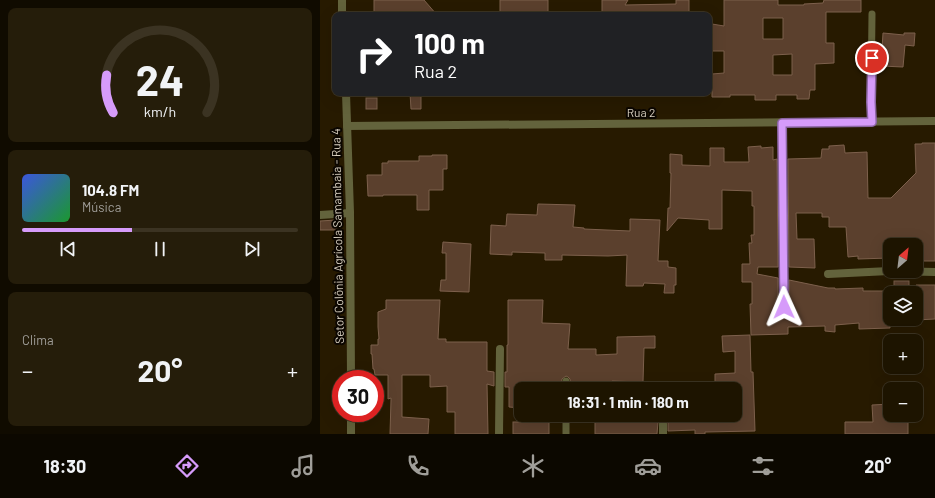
<!DOCTYPE html>
<html lang="pt">
<meta charset="utf-8">
<style>
:root{--surface:#1d1400;--page:#251d0a;--text:#f1f3f6;--muted:#a09e99;--line:#3b3322;--accent:#d69bfa}
body{margin:0;font-family:Barlow,sans-serif;background:var(--page);color:var(--text);height:100vh;display:flex;flex-direction:column;font-size:15px;white-space:nowrap}
*{box-sizing:border-box;margin:0}
p{font-size:13px;color:var(--muted)}
.icon{flex:none;width:22px;height:22px;fill:none;stroke:currentColor;stroke-width:2;stroke-linecap:round;stroke-linejoin:round}
.map{position:relative;flex:1;overflow:hidden}
.drawer{display:flex;flex-direction:column;gap:8px;padding:8px;background:#100b00;width:320px}
.drawer>*{flex:none}
.hud{position:absolute;left:12px;top:12px;width:380px;height:84px;border-radius:8px;box-shadow:0 4px 16px #0002,0 0 0 1px var(--line);background:#202124;color:#fff;overflow:hidden}
.needle{width:26px;rotate:28deg}
.buttons{position:absolute;left:563px;top:238px;display:grid;gap:8px}
.buttons a{display:grid;place-items:center;width:40px;height:40px;border-radius:8px;background:var(--surface);box-shadow:0 4px 16px #0002,0 0 0 1px var(--line);font-size:20px}
.speed{position:absolute;left:12px;top:370px;display:flex;gap:8px;font-size:20px;font-weight:700;text-align:center}
.speed>*{display:grid;place-content:center;width:52px;height:52px;border-radius:50%;background:var(--surface);box-shadow:0 4px 16px #0002,0 0 0 1px var(--line);line-height:1}
.speed .limit{border:6px solid #d22;background:#fff;color:#111}
.pin{position:absolute;display:grid;place-items:center;width:34px;height:34px;color:#fff;margin:-17px;border:2px solid #fff;border-radius:50%;box-shadow:0 1px 4px #0007}
.me{position:absolute;width:44px;margin:-22px;rotate:359deg;stroke-linejoin:round;filter:drop-shadow(0 0 3px #0008)}
.turn{display:flex;align-items:center;gap:14px;height:84px;padding:0 16px;font-size:18px}
.turn .icon{width:52px;height:52px;stroke-width:2.5}
.turn b{display:block;font-size:28px;line-height:34px}
.big{font-size:30px;font-weight:700;line-height:1.1}
.drawer .card{flex:1;display:flex;flex-direction:column;justify-content:center;gap:6px;min-width:0;padding:0 14px;border-radius:8px;background:var(--page)}
.drawer .dial{align-items:center;gap:0}
.dial svg{height:104px;overflow:visible;fill:none;stroke:var(--line);stroke-width:7;stroke-linecap:round;text-anchor:middle}
.dial text{fill:var(--text);stroke:none}
.song{display:flex;align-items:center;gap:12px}
.cover{width:48px;height:48px;border-radius:6px;background:linear-gradient(135deg,hsl(230 70% 55%),hsl(130 70% 35%))}
.played{height:4px;border-radius:2px;background:linear-gradient(90deg,var(--accent) 40%,var(--line) 40%)}
.keys{display:flex;justify-content:space-around;direction:ltr}
.heat{display:flex;justify-content:space-between;align-items:center;font-size:22px;direction:ltr}
.trip{position:absolute;left:194px;top:382px;width:228px;height:40px;border-radius:8px;background:var(--surface);box-shadow:0 4px 16px #0002,0 0 0 1px var(--line);font-weight:700;line-height:40px;text-align:center}
.tab-bar{display:flex;height:64px;justify-content:space-around;align-items:center;background:#0c0800;color:var(--muted)}
.tab-bar .icon{width:28px;height:28px}
.tab-bar .selected{color:var(--accent)}
.tab-bar b{font-size:18px;color:var(--text)}
main{display:flex;flex:1;min-height:0}
.map>svg:first-child{display:block}
.building{fill:#5b402d;stroke:#7d604c;fill-rule:evenodd}
.lines{fill:none;stroke-linecap:round;stroke-linejoin:round}
.lane{stroke:#63633c;stroke-width:7}
.street{stroke:#63633c;stroke-width:8}
.route-casing{stroke:#8b65a2;stroke-width:10}
.route{stroke:#d69bfa;stroke-width:7}
.labels{text-anchor:middle;dominant-baseline:central;stroke-width:4;stroke-linejoin:round;paint-order:stroke}
.street-label{font-size:12px;fill:#d9d0c0;stroke:#0b0600}
</style>
<main>
<section class="drawer">
<div class="card dial"><svg viewBox="0 0 100 80">
<path d="M14 69A42 42 0 1 1 86 69"/>
<path d="M14 69A42 42 0 0 1 9 40" stroke="#d69bfa"/>
<text x="50" y="56" font-size="32" font-weight="700">24</text>
<text x="50" y="72" font-size="11">km/h</text>
</svg></div>
<div class="card">
<div class="song"><i class="cover"></i><div><b>104.8 FM</b><p>Música</p></div></div>
<div class="played"></div>
<div class="keys"><svg class="icon" aria-label="previous" viewBox="0 0 24 24"><path d="M18 5L8 12l10 7zM5 5v14"/></svg><svg class="icon" aria-label="pause" viewBox="0 0 24 24"><path d="M8 5v14M16 5v14"/></svg><svg class="icon" aria-label="next" viewBox="0 0 24 24"><path d="M6 5l10 7-10 7zM19 5v14"/></svg></div>
</div>
<div class="card"><p>Clima</p>
<div class="heat"><a>−</a><b class="big">20°</b><a>+</a></div>
</div>
</section>
<div class="map">
<svg width="615" height="434" viewBox="0 0 615 434">
<rect width="100%" height="100%" fill="#271a00"/>
<g class="building">
<path d="M 54,0 L 104,0 L 117,15 L 54,15 Z"/>
<rect x="180" y="0" width="48" height="15"/>
<path d="M 282,0 L 308,0 L 305,5 L 356,4 L 356,0 L 369,0 L 369,15 L 282,15 Z"/>
<path d="M 404,0 L 458,0 L 458,5 L 484,5 L 484,4 L 503,3 L 504,0 L 541,0 L 541,12 L 506,12 L 506,43 L 514,43 L 514,63 L 495,64 L 495,90 L 490,90 L 489,99 L 477,99 L 477,95 L 456,95 L 456,100 L 435,100 L 435,95 L 410,95 L 410,97 L 392,97 L 392,74 L 404,73 L 404,51 L 392,51 L 392,24 L 404,26 ZM 443,18 L 463,18 L 463,39 L 443,39 ZM 472,54 L 472,75 L 453,75 L 453,55 Z"/>
<path d="M 563,33 L 584,35 L 584,33 L 595,33 L 594,46 L 585,45 L 583,67 L 561,66 Z"/>
<path d="M 90,93 L 101,93 L 101,109 L 91,109 Z"/>
<rect x="46" y="98" width="11" height="11"/>
<path d="M 602,143 L 615,143 L 615,261 L 602,261 L 602,253 L 596,253 L 596,245 L 570,245 L 570,258 L 538,259 L 538,256 L 528,257 L 526,227 L 509,227 L 509,217 L 502,217 L 502,213 L 476,213 L 477,239 L 494,239 L 495,268 L 469,267 L 468,159 L 501,158 L 502,149 L 509,149 L 509,146 L 524,145 L 525,153 L 547,152 L 548,198 L 571,198 L 596,173 L 595,144 L 602,144 Z"/>
<path d="M 441,146 L 441,148 L 453,147 L 453,160 L 457,159 L 458,267 L 438,267 L 437,274 L 458,278 L 458,307 L 460,310 L 462,312 L 464,312 L 467,311 L 469,309 L 469,280 L 508,288 L 515,288 L 515,289 L 543,288 L 543,291 L 570,291 L 570,328 L 539,329 L 539,323 L 515,325 L 515,332 L 505,331 L 505,326 L 468,327 L 468,334 L 431,335 L 430,304 L 432,304 L 432,282 L 422,282 L 422,264 L 430,264 L 429,243 L 432,243 L 431,235 L 434,235 L 434,206 L 432,206 L 432,191 L 402,190 L 402,229 L 389,229 L 389,220 L 358,218 L 347,231 L 348,208 L 350,208 L 351,173 L 350,173 L 350,154 L 362,155 L 362,165 L 390,166 L 390,148 L 404,148 L 404,162 L 429,162 L 428,147 Z"/>
<path d="M 112,155 L 127,155 L 127,169 L 123,169 L 123,190 L 109,190 L 109,210 L 97,210 L 97,195 L 63,195 L 63,196 L 48,196 L 47,175 L 62,175 L 62,163 L 68,163 L 68,161 L 99,161 L 99,156 L 112,156 Z"/>
<path d="M 218,204 L 255,205 L 253,227 L 264,228 L 264,229 L 310,231 L 310,219 L 340,220 L 338,261 L 348,261 L 348,267 L 356,268 L 356,285 L 354,285 L 354,293 L 344,293 L 345,284 L 324,283 L 323,286 L 306,286 L 307,255 L 288,256 L 242,255 L 242,260 L 225,260 L 225,253 L 192,252 L 192,255 L 170,254 L 171,225 L 186,226 L 187,214 L 217,215 Z"/>
<path d="M 16,220 L 16,230 L 0,230 L 0,221 Z"/>
<path d="M 123,242 L 151,244 L 149,292 L 120,291 L 121,280 L 126,280 L 126,253 L 122,253 Z"/>
<rect x="574" y="281" width="15" height="12"/>
<path d="M 596,285 L 615,285 L 615,319 L 596,320 Z"/>
<path d="M 66,300 L 120,300 L 118,339 L 126,339 L 126,342 L 167,342 L 167,371 L 174,372 L 174,386 L 167,384 L 168,434 L 135,434 L 135,412 L 127,412 L 127,386 L 110,387 L 110,375 L 82,375 L 82,417 L 109,419 L 108,434 L 70,434 L 71,400 L 71,398 L 68,399 L 68,375 L 55,375 L 54,369 L 53,369 L 52,354 L 51,354 L 51,345 L 58,345 L 58,339 L 59,339 L 58,327 L 58,312 L 66,309 Z"/>
<path d="M 188,300 L 223,300 L 222,323 L 250,324 L 248,349 L 276,349 L 276,355 L 297,354 L 297,337 L 335,336 L 335,348 L 324,348 L 323,382 L 292,381 L 292,389 L 258,389 L 258,385 L 251,386 L 250,379 L 248,377 L 246,376 L 242,379 L 241,386 L 225,386 L 225,389 L 201,389 L 201,408 L 189,407 L 189,387 L 185,387 L 185,372 L 187,372 L 187,345 L 188,345 Z"/>
<path d="M 430,335 L 431,372 L 433,372 L 435,431 L 385,432 L 385,434 L 375,434 L 375,430 L 348,431 L 348,422 L 345,419 L 340,419 L 338,422 L 337,434 L 275,434 L 275,415 L 415,415 L 415,389 L 395,389 L 395,374 L 415,373 L 415,351 L 403,352 L 402,336 Z"/>
<path d="M 570,404 L 570,415 L 588,415 L 588,434 L 525,434 L 525,422 L 553,422 L 552,405 Z"/>
<rect x="193" y="422" width="36" height="12"/>
</g>
<g class="lines">
<g class="lane">
<path d="M 552,122 L 551,102 L 552,14"/>
<path d="M 246,381 L 246,389"/>
<path d="M 246,415 L 246,434"/>
</g>
<g class="street">
<path d="M 22,0 L 22,15"/>
<path d="M 26,93 L 30,213 L 31,379"/>
<path d="M 462,123 L 464,307"/>
<path d="M 27,126 L 615,121"/>
<path d="M 0,215 L 30,213"/>
<path d="M 508,274 L 569,271 L 615,272"/>
<path d="M 31,413 L 31,434"/>
<path d="M 343,424 L 343,434"/>
<path d="M 179,434 L 180,349"/>
</g>
</g>
<g class="lines">
<defs>
<path id="route" d="M 464,307 L 462,123 L 552,122 L 551,102 L 552,58"/>
</defs>
<use href="#route" class="route-casing"/>
<use href="#route" class="route"/>
</g>
<g class="labels">
<g class="street-label">
<text x="321" y="112">Rua 2</text>
<text transform="translate(17 236) rotate(-91)">Setor Colônia Agrícola Samambaia - Rua 4</text>
</g>
</g>
</svg>
<div class="buttons">
<a><svg class="needle" viewBox="-14 -14 28 28"><path d="M0-13l5 13h-10z" fill="#e53935"/><path d="M0 13l5-13h-10z" fill="#a09e99"/></svg></a>
<a><svg class="icon" aria-label="layers" viewBox="0 0 24 24"><path d="M12 4l9 5-9 5-9-5zM3 14l9 5 9-5"/></svg></a>
<a>+</a>
<a>−</a>
</div>
<div class="speed"><div class="limit">30</div></div>
<div class="pin" style="left:552px;top:58px;background:#d93025"><svg class="icon" aria-label="arrive" viewBox="0 0 24 24"><path d="M6 21V4h12l-3 4 3 4H6"/></svg></div>
<svg class="me" style="left:464px;top:307px" viewBox="-20 -20 40 40"><path d="M0-17L14 15 0 8-14 15z" fill="#d69bfa" stroke="#fff" stroke-width="4"/></svg>
<div class="trip">18:31 · 1 min · 180 m</div>
<div class="hud">
<div class="turn"><svg class="icon" aria-label="right" viewBox="0 0 24 24"><path d="M7 20v-9h11M14 6l5 5-5 5"/></svg><div><b>100 m</b>Rua 2</div></div>
</div>
</div>
</main>
<nav class="tab-bar">
<b>18:30</b>
<svg class="icon selected" aria-label="directions" viewBox="0 0 24 24"><path d="M12 3l9 9-9 9-9-9zM9 14v-3h6M13 9l2 2-2 2"/></svg>
<svg class="icon" aria-label="music" viewBox="0 0 24 24"><path d="M9 18V5l10-2v13"/><circle cx="6" cy="18" r="3"/><circle cx="16" cy="16" r="3"/></svg>
<svg class="icon" aria-label="phone" viewBox="0 0 24 24"><path d="M5 4h4l2 5-3 2q2 4 5 5l2-3 5 2v4C11 20 4 13 5 4z"/></svg>
<svg class="icon" aria-label="climate" viewBox="0 0 24 24"><path d="M12 3v18M4 7l16 10M4 17L20 7"/></svg>
<svg class="icon" aria-label="car" viewBox="0 0 24 24"><path d="M5 17H2v-5l4-1 3-4h7l3 4 3 1v5h-3M9 17h6M6 11h13"/><circle cx="7" cy="17" r="2"/><circle cx="17" cy="17" r="2"/></svg>
<svg class="icon" aria-label="filters" viewBox="0 0 24 24"><path d="M4 7h16M4 17h16"/><circle cx="9" cy="7" r="2"/><circle cx="15" cy="17" r="2"/></svg>
<b>20°</b>
</nav>
